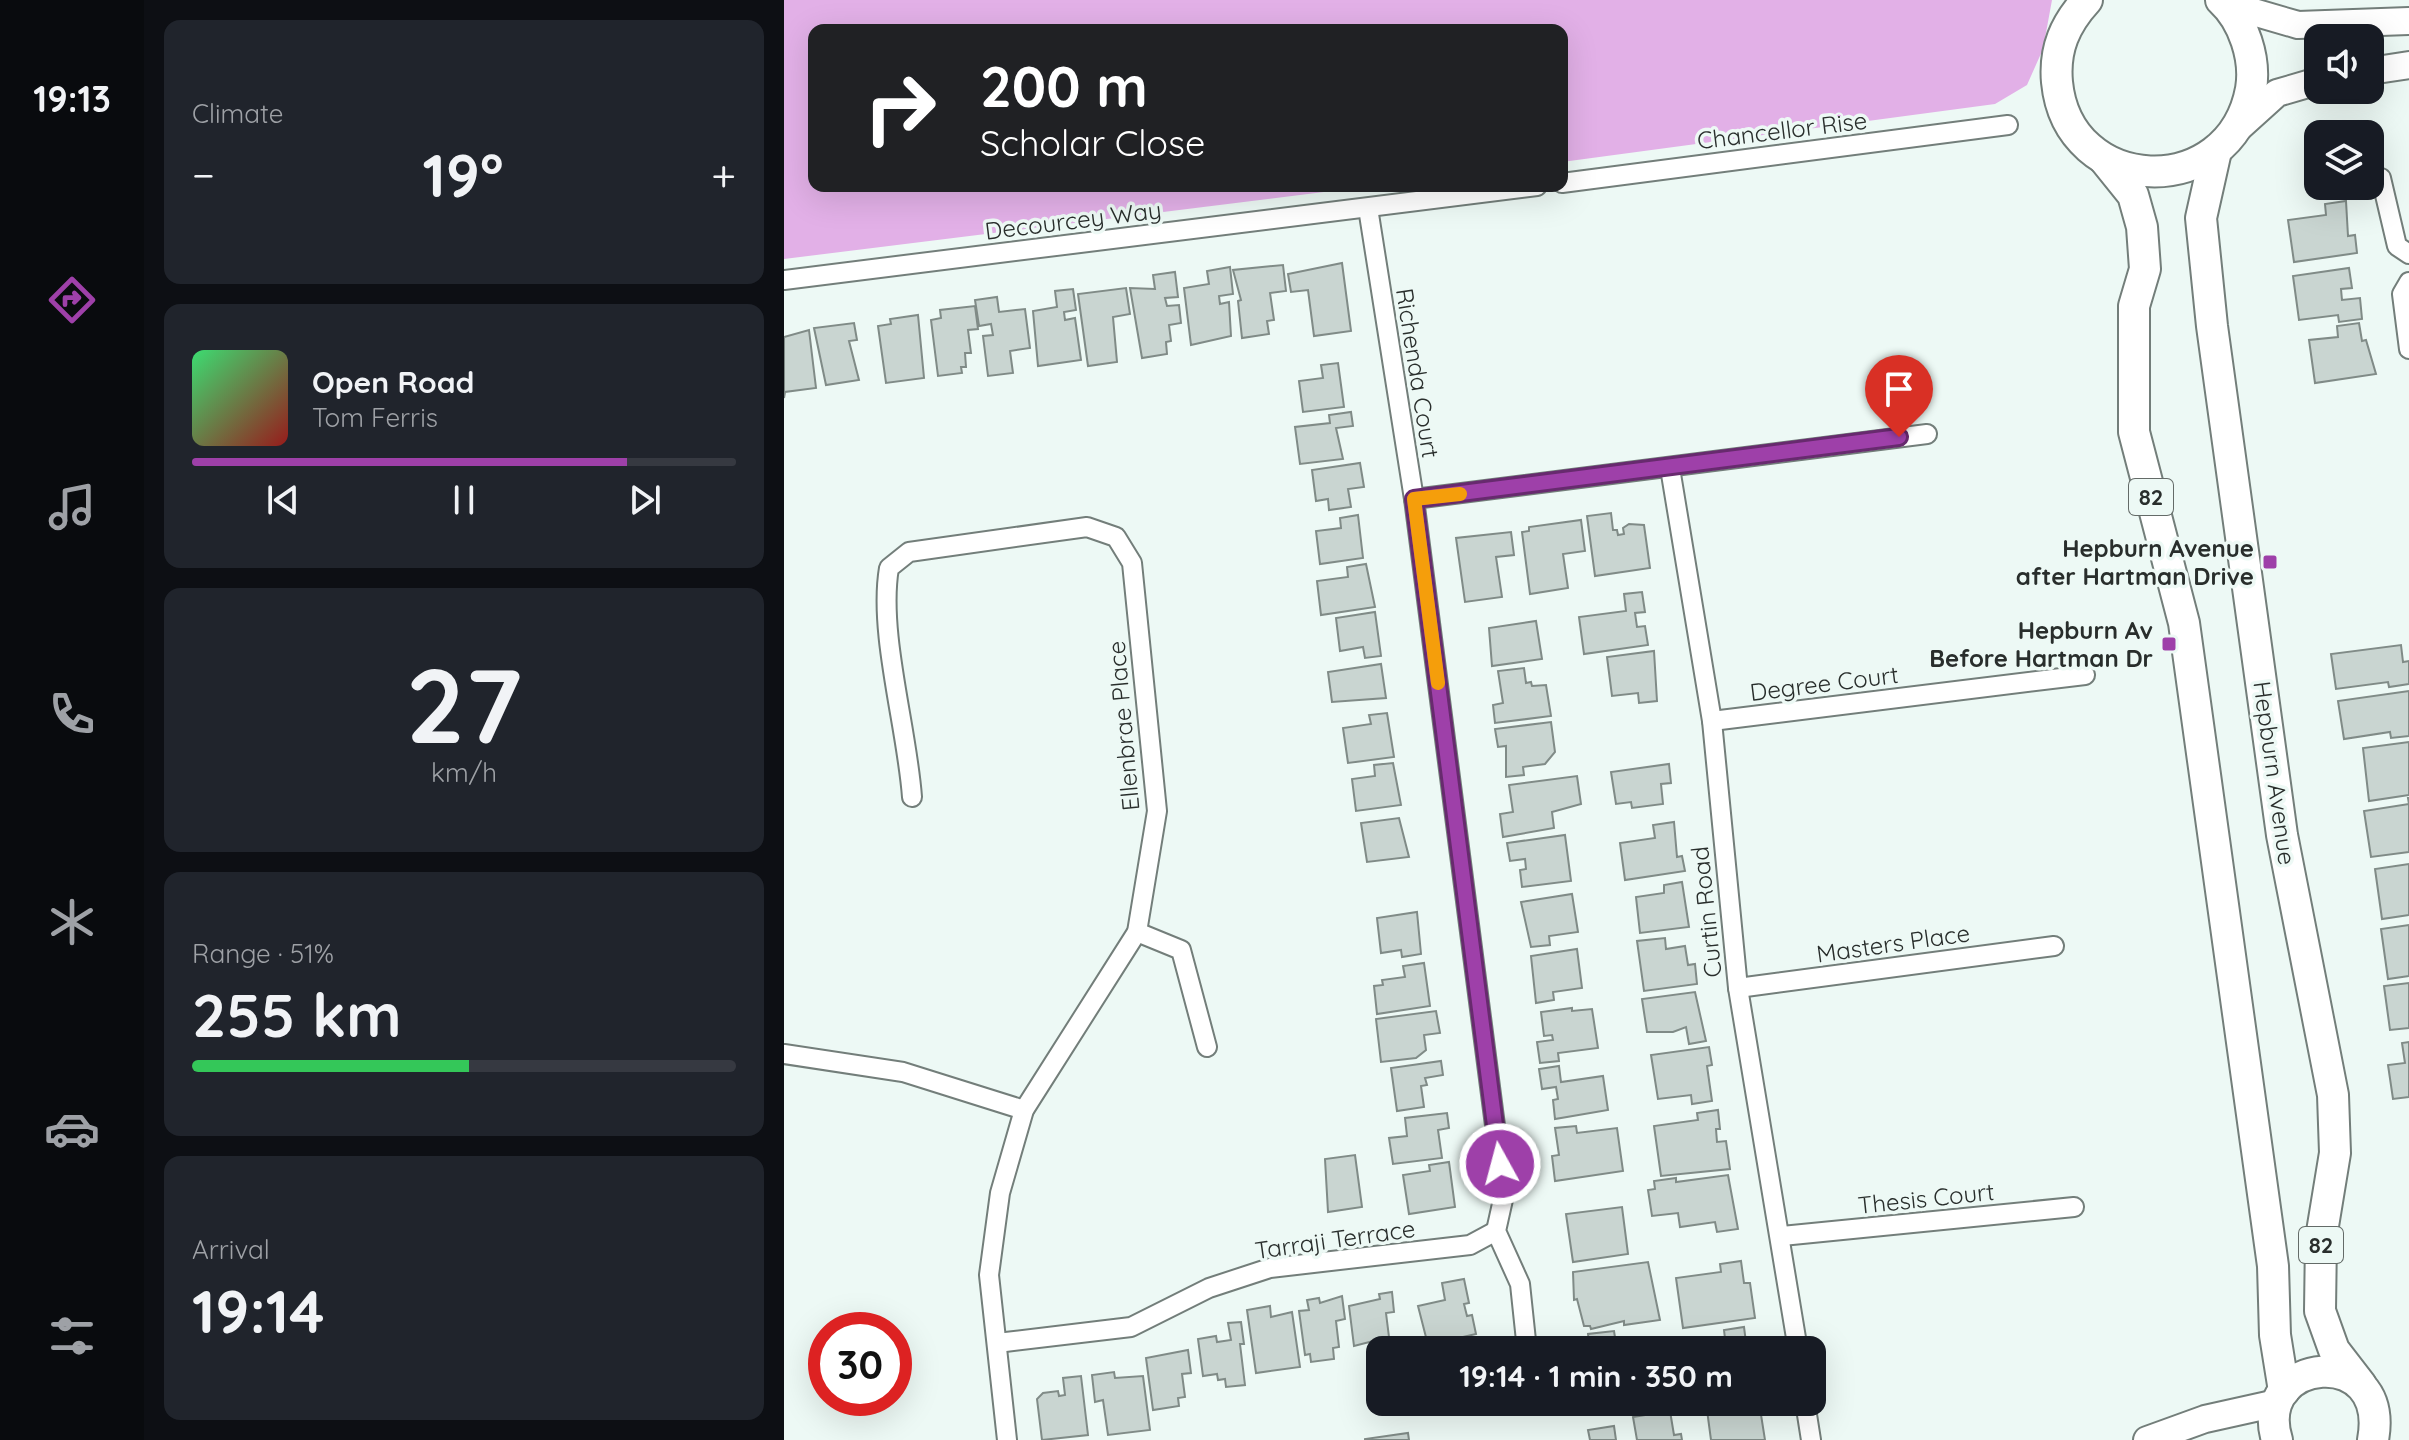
<!DOCTYPE html>
<meta charset="utf-8">
<style>
:root{--surface:#171b24;--page:#20242c;--text:#f1f3f6;--muted:#9ea1a6;--line:#363941;--accent:#9e40a9}
body{margin:0;font-family:Quicksand,sans-serif;background:var(--page);color:var(--text);height:100vh;display:flex;flex-direction:column;font-size:30px;white-space:nowrap}
*{box-sizing:border-box;margin:0}
p{font-size:26px;color:var(--muted)}
.icon{flex:none;width:44px;height:44px;fill:none;stroke:currentColor;stroke-width:2;stroke-linecap:round;stroke-linejoin:round}
.map{position:relative;flex:1;overflow:hidden}
.panel{display:flex;flex-direction:column;gap:20px;padding:20px;background:#0d0f14;width:640px}
.panel>*{flex:none}
.banner{position:absolute;left:24px;top:24px;width:760px;height:168px;border-radius:16px;box-shadow:0 8px 32px #0002;background:#202124;color:#fff;overflow:hidden}
.tools{position:absolute;left:1520px;top:24px;display:grid;gap:16px}
.tools a{display:grid;place-items:center;width:80px;height:80px;border-radius:16px;background:var(--surface);box-shadow:0 8px 32px #0002;font-size:40px}
.speed{position:absolute;left:24px;top:1312px;display:flex;gap:16px;font-size:40px;font-weight:700;text-align:center}
.speed>*{display:grid;place-content:center;width:104px;height:104px;border-radius:50%;background:var(--surface);box-shadow:0 8px 32px #0002;line-height:1}
.speed .limit{border:12px solid #d22;background:#fff;color:#111}
.pin{position:absolute;display:grid;place-items:center;width:68px;height:68px;color:#fff;margin:-82px -34px;border-radius:50% 50% 50% 0;rotate:-45deg;box-shadow:0 0 8px #0007}
.pin .icon{rotate:45deg}
.me{position:absolute;width:88px;margin:-44px;rotate:353deg;stroke-linejoin:round;filter:drop-shadow(0 0 6px #0008)}
.turn{display:flex;align-items:center;gap:28px;height:168px;padding:0 40px;font-size:36px}
.turn .icon{width:104px;height:104px;stroke-width:2.5}
.turn b{display:block;font-size:56px;line-height:68px}
.big{font-size:60px;font-weight:800;line-height:1.1}
.panel .widget{flex:1;display:flex;flex-direction:column;justify-content:center;gap:12px;min-width:0;padding:0 28px;border-radius:16px;background:var(--page)}
.panel .dial{align-items:center;gap:0}
.dial b{font-size:104px;line-height:1}
.song{display:flex;align-items:center;gap:24px}
.cover{width:96px;height:96px;border-radius:12px;background:linear-gradient(135deg,hsl(140 70% 55%),hsl(0 70% 35%))}
.played{height:8px;border-radius:4px;background:linear-gradient(90deg,var(--accent) 80%,var(--line) 80%)}
.keys{display:flex;justify-content:space-around;direction:ltr}
.heat{display:flex;justify-content:space-between;align-items:center;font-size:44px;direction:ltr}
.charge{height:12px;border-radius:6px;background:linear-gradient(90deg,#34c759 51%,var(--line) 0)}
.trip{position:absolute;left:582px;top:1336px;width:460px;height:80px;border-radius:16px;background:var(--surface);box-shadow:0 8px 32px #0002;font-weight:800;line-height:80px;text-align:center}
main{display:flex;flex:1;min-height:0}
.menu{display:flex;flex-direction:column;width:144px;justify-content:space-around;align-items:center;background:#090b0e;color:var(--muted)}
.menu .icon{width:56px;height:56px}
.menu .active{color:var(--accent)}
.menu b{font-size:36px;color:var(--text)}
.map>svg:first-child{display:block}
.forest{fill:#e2b0e7}
.building{fill:#c9d5d1;stroke:#808b87;stroke-width:2}
.lines{fill:none;stroke-linecap:round;stroke-linejoin:round}
.street-casing{stroke:#737e7a;stroke-width:22}
.secondary-casing{stroke:#737e7a;stroke-width:30}
.primary-casing{stroke:#737e7a;stroke-width:34}
.street{stroke:#fff;stroke-width:18}
.secondary{stroke:#fff;stroke-width:26}
.primary{stroke:#fff;stroke-width:30}
.route-casing{stroke:#672a6e;stroke-width:20}
.route{stroke:#9e40a9;stroke-width:14}
.slow{stroke:#f59e0b;stroke-width:14}
.poi-dot{fill:#9e40a9;stroke:#edf9f5;stroke-width:3}
.labels{text-anchor:middle;dominant-baseline:central;stroke-width:7;stroke-linejoin:round;paint-order:stroke}
.shield{fill:#edf9f5;stroke:#646b68;stroke-width:2}
.shield-label{font-size:22px;font-weight:bold;fill:#292e2c}
.street-label{font-size:24px;fill:#292e2c;stroke:#edf9f5}
.poi-label{font-size:24px;font-weight:bold;fill:#292e2c;stroke:#edf9f5;text-anchor:end}
</style>
<main>
<nav class="menu">
<b>19:13</b>
<svg class="icon active" aria-label="directions" viewBox="0 0 24 24"><path d="M12 3l9 9-9 9-9-9zM9 14v-3h6M13 9l2 2-2 2"/></svg>
<svg class="icon" aria-label="music" viewBox="0 0 24 24"><path d="M9 18V5l10-2v13"/><circle cx="6" cy="18" r="3"/><circle cx="16" cy="16" r="3"/></svg>
<svg class="icon" aria-label="phone" viewBox="0 0 24 24"><path d="M5 4h4l2 5-3 2q2 4 5 5l2-3 5 2v4C11 20 4 13 5 4z"/></svg>
<svg class="icon" aria-label="climate" viewBox="0 0 24 24"><path d="M12 3v18M4 7l16 10M4 17L20 7"/></svg>
<svg class="icon" aria-label="car" viewBox="0 0 24 24"><path d="M5 17H2v-5l4-1 3-4h7l3 4 3 1v5h-3M9 17h6M6 11h13"/><circle cx="7" cy="17" r="2"/><circle cx="17" cy="17" r="2"/></svg>
<svg class="icon" aria-label="filters" viewBox="0 0 24 24"><path d="M4 7h16M4 17h16"/><circle cx="9" cy="7" r="2"/><circle cx="15" cy="17" r="2"/></svg>
</nav>
<section class="panel">
<div class="widget"><p>Climate</p>
<div class="heat"><a>−</a><b class="big">19°</b><a>+</a></div>
</div>
<div class="widget">
<div class="song"><i class="cover"></i><div><b>Open Road</b><p>Tom Ferris</p></div></div>
<div class="played"></div>
<div class="keys"><svg class="icon" aria-label="previous" viewBox="0 0 24 24"><path d="M18 5L8 12l10 7zM5 5v14"/></svg><svg class="icon" aria-label="pause" viewBox="0 0 24 24"><path d="M8 5v14M16 5v14"/></svg><svg class="icon" aria-label="next" viewBox="0 0 24 24"><path d="M6 5l10 7-10 7zM19 5v14"/></svg></div>
</div>
<div class="widget dial"><b>27</b><p>km/h</p></div>
<div class="widget"><p>Range · 51%</p><b class="big">255 km</b><div class="charge"></div></div>
<div class="widget"><p>Arrival</p><b class="big">19:14</b></div>
</section>
<div class="map">
<svg width="1625" height="1440" viewBox="0 0 1625 1440">
<rect width="100%" height="100%" fill="#edf9f5"/>
<path class="forest" d="M 0,0 L 1268,0 L 1259,49 L 1243,85 L 1211,104 L 778,162 L 778,30 L 30,30 L 30,186 L 588,186 L 0,259 Z"/>
<g class="building">
<path d="M 1562,201 L 1564,236 L 1571,235 L 1573,253 L 1510,262 L 1504,220 L 1542,215 L 1541,204 Z"/>
<path d="M 558,263 L 567,331 L 530,336 L 524,290 L 507,292 L 504,274 Z"/>
<path d="M 499,265 L 502,291 L 486,293 L 490,320 L 483,321 L 485,334 L 458,338 L 454,301 L 457,300 L 449,270 Z"/>
<path d="M 446,267 L 449,294 L 435,296 L 436,304 L 445,302 L 447,336 L 407,345 L 400,288 L 425,284 L 423,271 Z"/>
<path d="M 1565,268 L 1568,288 L 1557,289 L 1558,300 L 1576,298 L 1578,319 L 1555,322 L 1554,315 L 1515,320 L 1509,276 Z"/>
<path d="M 391,272 L 394,297 L 381,298 L 383,306 L 395,305 L 397,323 L 385,325 L 387,341 L 382,342 L 383,354 L 358,358 L 346,288 L 371,289 L 369,275 Z"/>
<path d="M 342,288 L 346,314 L 329,317 L 333,362 L 304,366 L 294,294 Z"/>
<path d="M 289,289 L 292,310 L 280,312 L 281,320 L 291,318 L 297,360 L 254,366 L 249,311 L 273,307 L 271,291 Z"/>
<path d="M 213,297 L 215,312 L 241,309 L 246,348 L 226,351 L 229,373 L 204,376 L 199,336 L 209,335 L 207,324 L 195,326 L 191,300 Z"/>
<path d="M 191,306 L 194,329 L 184,330 L 187,353 L 181,353 L 182,367 L 177,367 L 178,373 L 154,376 L 147,320 L 157,318 L 156,310 Z"/>
<path d="M 134,315 L 140,378 L 102,383 L 94,326 L 107,324 L 106,319 Z"/>
<path d="M 70,323 L 73,340 L 65,341 L 75,380 L 42,385 L 30,328 Z"/>
<path d="M 1575,323 L 1578,341 L 1582,340 L 1592,374 L 1531,383 L 1525,340 L 1554,337 L 1553,326 Z"/>
<path d="M 25,330 L 32,388 L 1,392 L 0,398 L 0,337 Z"/>
<path d="M 554,363 L 560,407 L 519,412 L 515,381 L 539,378 L 537,365 Z"/>
<path d="M 567,412 L 569,426 L 552,428 L 559,459 L 516,464 L 511,427 L 546,423 L 545,415 Z"/>
<path d="M 576,463 L 580,487 L 564,489 L 567,507 L 545,510 L 544,499 L 532,501 L 528,470 Z"/>
<path d="M 827,513 L 829,530 L 833,530 L 834,535 L 840,534 L 839,528 L 845,524 L 860,525 L 866,568 L 811,576 L 803,516 Z"/>
<path d="M 574,515 L 579,558 L 536,564 L 532,531 L 557,528 L 556,518 Z"/>
<path d="M 797,520 L 801,551 L 779,554 L 784,588 L 746,594 L 738,532 L 745,531 L 745,527 Z"/>
<path d="M 727,532 L 730,555 L 712,557 L 718,597 L 681,602 L 672,538 Z"/>
<path d="M 582,564 L 591,607 L 537,615 L 533,581 L 564,577 L 563,567 Z"/>
<path d="M 858,592 L 861,612 L 851,613 L 853,627 L 861,626 L 864,645 L 800,654 L 795,617 L 842,611 L 840,594 Z"/>
<path d="M 591,612 L 597,656 L 581,658 L 579,647 L 556,651 L 552,618 Z"/>
<path d="M 752,621 L 758,659 L 708,666 L 705,628 Z"/>
<path d="M 1617,645 L 1619,662 L 1625,661 L 1625,684 L 1605,687 L 1604,682 L 1552,689 L 1547,654 Z"/>
<path d="M 870,651 L 873,701 L 855,703 L 854,693 L 828,696 L 823,657 Z"/>
<path d="M 597,664 L 602,698 L 548,702 L 544,672 Z"/>
<path d="M 740,668 L 742,683 L 747,682 L 748,686 L 762,685 L 767,716 L 711,723 L 709,705 L 719,703 L 714,671 Z"/>
<path d="M 1625,691 L 1625,736 L 1607,738 L 1606,732 L 1560,739 L 1554,701 Z"/>
<path d="M 603,713 L 610,757 L 564,763 L 559,728 L 587,724 L 585,715 Z"/>
<path d="M 767,722 L 771,752 L 761,764 L 739,767 L 740,775 L 722,777 L 722,746 L 714,747 L 711,729 Z"/>
<path d="M 1625,742 L 1625,795 L 1585,801 L 1579,748 Z"/>
<path d="M 609,763 L 617,805 L 572,811 L 568,779 L 591,776 L 590,765 Z"/>
<path d="M 885,764 L 887,783 L 877,784 L 879,804 L 848,808 L 847,802 L 832,804 L 827,772 Z"/>
<path d="M 793,776 L 797,804 L 768,812 L 770,828 L 719,837 L 716,814 L 729,812 L 725,785 Z"/>
<path d="M 1624,798 L 1625,798 L 1625,852 L 1587,857 L 1580,811 L 1625,804 Z"/>
<path d="M 615,818 L 625,857 L 583,862 L 577,823 Z"/>
<path d="M 890,822 L 893,857 L 898,856 L 901,871 L 841,880 L 836,843 L 871,838 L 869,825 Z"/>
<path d="M 781,835 L 787,881 L 738,887 L 736,870 L 742,869 L 741,859 L 726,861 L 723,843 Z"/>
<path d="M 1625,864 L 1625,915 L 1598,919 L 1591,869 Z"/>
<path d="M 898,882 L 905,927 L 856,933 L 852,897 L 880,893 L 880,885 Z"/>
<path d="M 788,894 L 794,932 L 765,936 L 766,945 L 747,947 L 737,902 Z"/>
<path d="M 633,912 L 637,954 L 618,957 L 617,950 L 597,953 L 593,918 Z"/>
<path d="M 1625,925 L 1625,976 L 1604,979 L 1597,929 Z"/>
<path d="M 881,938 L 882,949 L 901,946 L 904,965 L 911,964 L 913,984 L 860,991 L 853,941 Z"/>
<path d="M 793,949 L 798,988 L 769,992 L 770,1000 L 752,1003 L 747,956 Z"/>
<path d="M 640,963 L 646,1006 L 593,1014 L 590,986 L 599,985 L 598,980 L 621,977 L 619,966 Z"/>
<path d="M 1625,983 L 1625,1028 L 1606,1030 L 1600,986 Z"/>
<path d="M 911,992 L 922,1041 L 905,1044 L 902,1027 L 889,1032 L 863,1032 L 858,999 Z"/>
<path d="M 788,1008 L 788,1011 L 808,1009 L 814,1048 L 774,1053 L 775,1061 L 756,1063 L 753,1042 L 769,1040 L 768,1035 L 760,1036 L 757,1012 Z"/>
<path d="M 652,1011 L 656,1033 L 640,1035 L 642,1050 L 632,1058 L 597,1062 L 592,1019 Z"/>
<path d="M 1625,1042 L 1625,1097 L 1609,1099 L 1604,1065 L 1621,1063 L 1618,1043 Z"/>
<path d="M 925,1047 L 928,1065 L 923,1066 L 928,1101 L 908,1104 L 907,1095 L 874,1099 L 867,1055 Z"/>
<path d="M 657,1061 L 659,1075 L 641,1078 L 643,1085 L 637,1086 L 640,1107 L 613,1111 L 607,1068 Z"/>
<path d="M 775,1066 L 777,1082 L 819,1076 L 824,1110 L 771,1119 L 769,1100 L 774,1099 L 772,1087 L 758,1089 L 755,1069 Z"/>
<path d="M 934,1110 L 936,1129 L 932,1129 L 933,1142 L 942,1141 L 946,1169 L 877,1176 L 870,1126 L 914,1120 L 913,1113 Z"/>
<path d="M 663,1113 L 665,1128 L 654,1130 L 658,1158 L 609,1164 L 605,1138 L 623,1136 L 621,1118 Z"/>
<path d="M 792,1126 L 793,1133 L 833,1128 L 839,1171 L 771,1181 L 768,1156 L 775,1155 L 771,1128 Z"/>
<path d="M 571,1155 L 578,1207 L 544,1212 L 541,1159 Z"/>
<path d="M 665,1162 L 671,1207 L 625,1214 L 619,1175 L 646,1171 L 645,1165 Z"/>
<path d="M 944,1175 L 954,1229 L 933,1232 L 931,1222 L 896,1227 L 894,1213 L 868,1216 L 864,1190 L 871,1189 L 870,1181 L 892,1178 L 892,1182 Z"/>
<path d="M 838,1207 L 844,1254 L 789,1262 L 782,1214 Z"/>
<path d="M 957,1261 L 960,1283 L 966,1283 L 971,1318 L 899,1328 L 892,1278 L 937,1272 L 936,1264 Z"/>
<path d="M 864,1262 L 876,1320 L 840,1325 L 840,1321 L 807,1329 L 806,1326 L 800,1326 L 793,1299 L 790,1300 L 789,1272 Z"/>
<path d="M 680,1279 L 685,1303 L 680,1304 L 683,1316 L 688,1315 L 692,1334 L 644,1345 L 634,1306 L 661,1300 L 658,1283 Z"/>
<path d="M 608,1292 L 610,1312 L 602,1313 L 605,1337 L 570,1346 L 565,1306 L 596,1299 L 595,1294 Z"/>
<path d="M 558,1296 L 561,1319 L 552,1321 L 555,1347 L 549,1348 L 550,1359 L 527,1362 L 526,1354 L 521,1355 L 515,1311 L 525,1310 L 523,1300 L 535,1298 L 536,1303 Z"/>
<path d="M 486,1306 L 487,1317 L 508,1312 L 516,1367 L 472,1373 L 463,1310 Z"/>
<path d="M 457,1322 L 460,1344 L 456,1344 L 461,1385 L 442,1387 L 441,1379 L 434,1380 L 433,1374 L 419,1376 L 414,1339 L 432,1336 L 433,1342 L 447,1340 L 444,1323 Z"/>
<path d="M 960,1327 L 963,1350 L 923,1350 L 942,1347 L 940,1330 Z"/>
<path d="M 830,1331 L 833,1350 L 806,1350 L 804,1334 Z"/>
<path d="M 702,1339 L 704,1350 L 656,1350 L 678,1347 L 677,1342 Z"/>
<path d="M 404,1350 L 407,1373 L 398,1374 L 401,1397 L 394,1398 L 395,1406 L 369,1410 L 362,1358 Z"/>
<path d="M 330,1372 L 331,1378 L 359,1376 L 366,1430 L 324,1435 L 319,1400 L 311,1402 L 308,1375 Z"/>
<path d="M 297,1376 L 304,1435 L 258,1440 L 253,1399 L 259,1393 L 274,1391 L 275,1396 L 281,1395 L 279,1378 Z"/>
<path d="M 958,1402 L 975,1402 L 981,1440 L 927,1440 L 923,1410 L 958,1405 Z"/>
<path d="M 886,1411 L 890,1435 L 897,1434 L 898,1440 L 853,1440 L 849,1417 Z"/>
<path d="M 830,1426 L 832,1440 L 806,1440 L 804,1430 Z"/>
<path d="M 624,1433 L 625,1440 L 581,1440 L 581,1439 Z"/>
</g>
<g class="lines">
<defs>
<g id="street">
<path d="M 1597,178 L 1613,246 L 1625,254"/>
<path d="M 778,183 L 1224,125"/>
<path d="M 584,208 L 630,499 L 720,1195 L 712,1231 L 736,1284 L 743,1350"/>
<path d="M 0,280 L 753,186"/>
<path d="M 1625,282 L 1618,294 L 1625,349"/>
<path d="M 886,468 L 928,721 L 954,988 L 1014,1350"/>
<path d="M 630,499 L 1143,434"/>
<path d="M 928,721 L 1301,675"/>
<path d="M 128,797 C 123,727 94,633 105,568 L 125,552 L 303,527 L 332,537 L 348,563 L 373,811 L 353,932 L 240,1110 L 216,1193 L 205,1275 L 223,1440"/>
<path d="M 353,932 L 397,950 L 423,1047"/>
<path d="M 954,988 L 1270,946"/>
<path d="M 0,1054 L 119,1072 L 240,1110"/>
<path d="M 998,1236 L 1290,1207"/>
<path d="M 213,1343 L 347,1327 L 425,1288 L 486,1268 L 686,1245 L 712,1231"/>
<path d="M 1021,1402 L 1027,1440"/>
</g>
<g id="secondary">
<path d="M 1442,4 L 1514,25 L 1625,21"/>
<path d="M 1586,71 L 1625,65"/>
<path d="M 1452,130 L 1493,93 L 1534,81"/>
<path d="M 1363,1440 L 1421,1419 L 1493,1403"/>
</g>
<g id="primary">
<path d="M 1303,0 C 1281,24 1270,49 1273,82 C 1284,197 1446,203 1467,89 C 1472,59 1460,21 1437,0"/>
<path d="M 1432,151 L 1417,218 L 1428,326 L 1498,835 L 1549,1095 L 1551,1153 L 1537,1238 L 1536,1311 L 1550,1350 L 1577,1385"/>
<path d="M 1320,159 L 1349,195 L 1358,227 L 1361,269 L 1350,306 L 1350,432 L 1400,623 L 1489,1266 L 1491,1335 L 1500,1391"/>
<path d="M 1493,1440 C 1467,1356 1607,1342 1589,1440"/>
</g>
</defs>
<use href="#street" class="street-casing"/>
<use href="#secondary" class="secondary-casing"/>
<use href="#primary" class="primary-casing"/>
<use href="#street" class="street"/>
<use href="#secondary" class="secondary"/>
<use href="#primary" class="primary"/>
</g>
<g class="lines">
<defs>
<path id="route" d="M 716,1164 L 630,499 L 1115,437"/>
</defs>
<use href="#route" class="route-casing"/>
<use href="#route" class="route"/>
<path class="slow" d="M 654,683 L 630,499 L 676,494"/>
</g>
<g class="poi-dot">
<rect x="1478" y="554" width="16" height="16" rx="4"/>
<rect x="1377" y="636" width="16" height="16" rx="4"/>
</g>
<g class="labels">
<g class="shield">
<rect x="1345" y="479" width="44" height="36" rx="6"/>
<rect x="1515" y="1227" width="44" height="36" rx="6"/>
</g>
<g class="shield-label">
<text x="1367" y="497">82</text>
<text x="1537" y="1245">82</text>
</g>
<g class="street-label">
<text transform="translate(998 130) rotate(-7)">Chancellor Rise</text>
<text transform="translate(289 220) rotate(-7)">Decourcey Way</text>
<text transform="translate(634 373) rotate(81)">Richenda Court</text>
<text transform="translate(1040 683) rotate(-7)">Degree Court</text>
<text transform="translate(339 726) rotate(-95)">Ellenbrae Place</text>
<text transform="translate(1491 773) rotate(82)">Hepburn Avenue</text>
<text transform="translate(922 912) rotate(-96)">Curtin Road</text>
<text transform="translate(1109 943) rotate(-8)">Masters Place</text>
<text transform="translate(1142 1198) rotate(-6)">Thesis Court</text>
<text transform="translate(551 1239) rotate(-8)">Tarraji Terrace</text>
</g>
<g class="poi-label">
<text x="1470" y="548">Hepburn Avenue<tspan x="1470" dy="28">after Hartman Drive</tspan></text>
<text x="1369" y="630">Hepburn Av<tspan x="1369" dy="28">Before Hartman Dr</tspan></text>
</g>
</g>
</svg>
<div class="tools">
<a><svg class="icon" aria-label="sound" viewBox="0 0 24 24"><path d="M4 9h4l5-4v14l-5-4H4zM17 9q2 3 0 6"/></svg></a>
<a><svg class="icon" aria-label="layers" viewBox="0 0 24 24"><path d="M12 4l9 5-9 5-9-5zM3 14l9 5 9-5"/></svg></a>
</div>
<div class="speed"><div class="limit">30</div></div>
<div class="pin" style="left:1115px;top:437px;background:#d93025"><svg class="icon" aria-label="arrive" viewBox="0 0 24 24"><path d="M6 21V4h12l-3 4 3 4H6"/></svg></div>
<svg class="me" style="left:716px;top:1164px" viewBox="-20 -20 40 40"><circle r="17" fill="#9e40a9" stroke="#fff" stroke-width="3"/><path d="M0-11L8 9 0 5-8 9z" fill="#fff"/></svg>
<div class="trip">19:14 · 1 min · 350 m</div>
<div class="banner">
<div class="turn"><svg class="icon" aria-label="right" viewBox="0 0 24 24"><path d="M7 20v-9h11M14 6l5 5-5 5"/></svg><div><b>200 m</b>Scholar Close</div></div>
</div>
</div>
</main>
